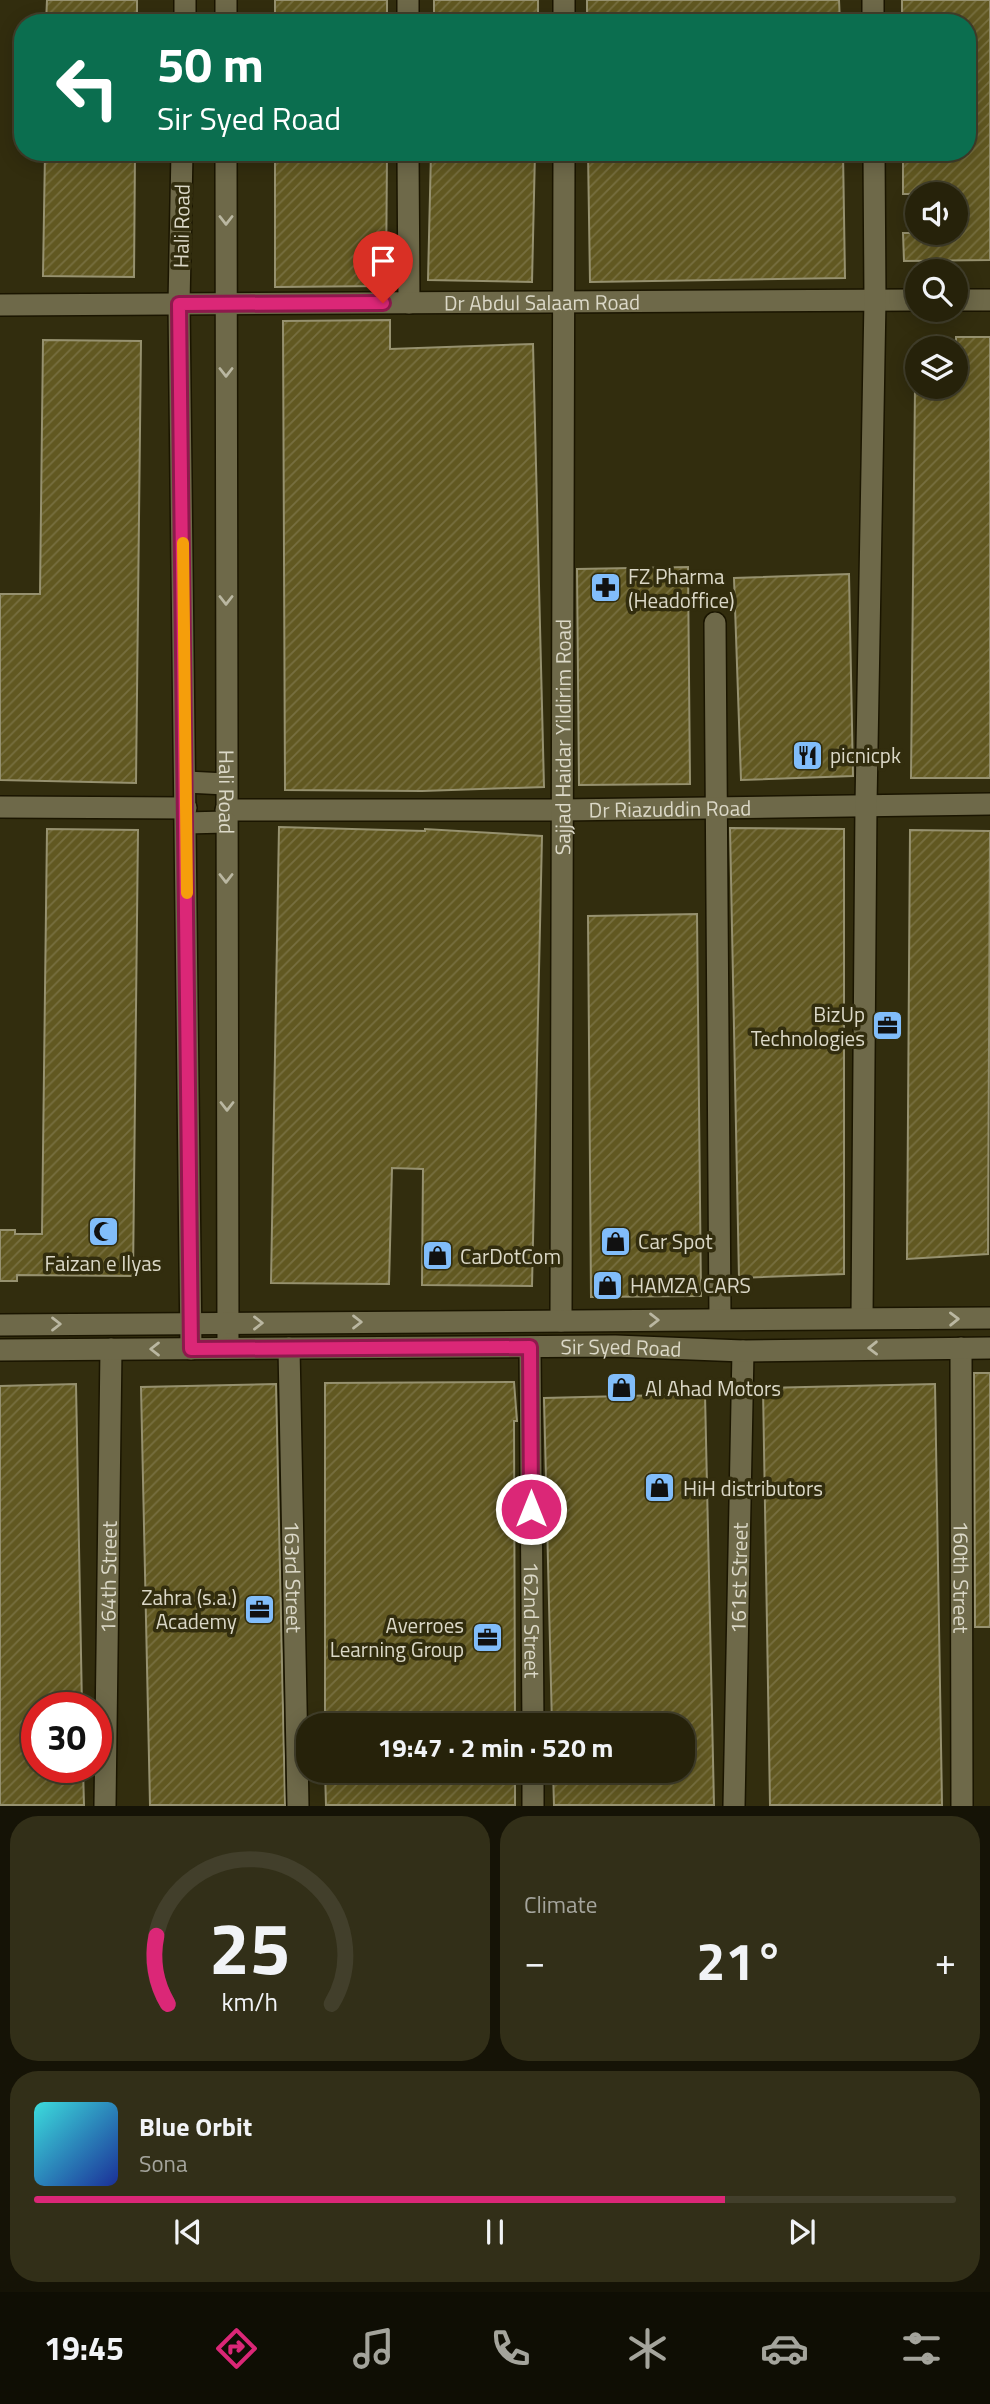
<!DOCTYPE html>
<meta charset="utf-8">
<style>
:root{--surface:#26220a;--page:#322f18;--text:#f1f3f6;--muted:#a4a49c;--line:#423f2b;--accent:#db2777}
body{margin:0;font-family:"Titillium Web",sans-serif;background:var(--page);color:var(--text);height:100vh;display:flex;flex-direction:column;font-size:26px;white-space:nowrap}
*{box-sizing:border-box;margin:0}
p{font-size:23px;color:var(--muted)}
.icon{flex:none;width:38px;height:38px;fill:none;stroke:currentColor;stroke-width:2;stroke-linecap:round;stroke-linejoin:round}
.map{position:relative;height:1806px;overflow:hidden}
.drawer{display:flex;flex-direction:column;gap:10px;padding:10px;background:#151306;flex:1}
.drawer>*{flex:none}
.top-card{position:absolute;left:14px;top:14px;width:962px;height:147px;border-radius:28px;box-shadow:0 4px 18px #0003,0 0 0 2px var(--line);background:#0b6e4f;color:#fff;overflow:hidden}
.fabs{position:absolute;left:905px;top:182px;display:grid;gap:14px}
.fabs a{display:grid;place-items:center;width:63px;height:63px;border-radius:50%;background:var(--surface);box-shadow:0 4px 18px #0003,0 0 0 2px var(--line);font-size:35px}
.speed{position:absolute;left:21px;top:1692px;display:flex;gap:14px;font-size:35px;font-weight:700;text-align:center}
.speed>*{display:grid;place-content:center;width:91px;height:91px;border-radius:50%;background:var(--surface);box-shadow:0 4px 18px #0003,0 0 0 2px var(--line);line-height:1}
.speed .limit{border:10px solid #d22;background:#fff;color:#111}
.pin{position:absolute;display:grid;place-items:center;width:60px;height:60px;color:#fff;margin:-72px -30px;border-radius:50% 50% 50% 0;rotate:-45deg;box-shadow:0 0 7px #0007}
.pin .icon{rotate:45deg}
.me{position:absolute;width:77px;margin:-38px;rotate:0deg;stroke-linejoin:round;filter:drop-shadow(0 0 5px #0008)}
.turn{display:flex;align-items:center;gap:24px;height:147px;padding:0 28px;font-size:32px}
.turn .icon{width:91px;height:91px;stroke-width:2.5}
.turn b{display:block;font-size:49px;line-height:60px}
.big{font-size:52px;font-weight:700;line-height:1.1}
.drawer .widget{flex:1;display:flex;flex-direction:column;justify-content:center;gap:10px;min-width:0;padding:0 24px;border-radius:28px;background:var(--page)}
.drawer .dial{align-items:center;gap:0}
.dial svg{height:182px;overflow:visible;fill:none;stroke:var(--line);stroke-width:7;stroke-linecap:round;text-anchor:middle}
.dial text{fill:var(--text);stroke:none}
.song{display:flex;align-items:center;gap:21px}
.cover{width:84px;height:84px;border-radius:10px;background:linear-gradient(135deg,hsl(180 70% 55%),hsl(230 70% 35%))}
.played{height:7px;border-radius:4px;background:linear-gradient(90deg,var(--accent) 75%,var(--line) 75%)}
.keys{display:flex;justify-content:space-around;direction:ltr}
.heat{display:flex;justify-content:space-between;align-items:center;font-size:38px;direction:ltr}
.drawer .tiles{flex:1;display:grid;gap:10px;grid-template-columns:1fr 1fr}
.widget:last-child{grid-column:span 2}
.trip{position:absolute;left:296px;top:1713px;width:399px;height:70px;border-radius:28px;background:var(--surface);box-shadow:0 4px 18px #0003,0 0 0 2px var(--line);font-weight:700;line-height:70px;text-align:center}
.tabs{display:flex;height:112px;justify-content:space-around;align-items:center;background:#0f0e04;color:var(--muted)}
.tabs .icon{width:49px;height:49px}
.tabs .on{color:var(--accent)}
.tabs b{font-size:32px;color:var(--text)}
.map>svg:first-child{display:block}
.building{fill:url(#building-hatch);stroke:#96916f;stroke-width:2}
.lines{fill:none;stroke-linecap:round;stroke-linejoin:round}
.street-casing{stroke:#1a1500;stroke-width:24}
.secondary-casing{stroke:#1a1500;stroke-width:24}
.street{stroke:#6e6949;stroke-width:21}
.secondary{stroke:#6e6949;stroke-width:21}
.oneway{stroke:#bab7a1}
.route-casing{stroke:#8e194d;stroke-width:18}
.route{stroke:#db2777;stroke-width:12}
.slow{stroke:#f59e0b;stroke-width:12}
.labels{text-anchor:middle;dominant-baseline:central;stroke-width:7;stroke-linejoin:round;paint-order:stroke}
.street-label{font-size:21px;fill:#dbd8c7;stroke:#322d0e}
.poi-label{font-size:21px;fill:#dbd8c7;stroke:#322d0e;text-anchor:start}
</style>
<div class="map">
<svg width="990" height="1806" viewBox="0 0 990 1806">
<defs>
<pattern id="building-hatch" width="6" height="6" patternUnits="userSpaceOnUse" patternTransform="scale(1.75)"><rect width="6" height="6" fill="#615821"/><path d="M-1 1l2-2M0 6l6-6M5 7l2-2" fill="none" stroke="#776f40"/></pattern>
</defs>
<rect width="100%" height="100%" fill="#322d0e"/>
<g class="building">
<path d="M 47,0 L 137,0 L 137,23 L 46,23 Z"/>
<rect x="275" y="0" width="112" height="23"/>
<rect x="434" y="0" width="104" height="23"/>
<path d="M 587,0 L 839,0 L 840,23 L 587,23 Z"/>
<path d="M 902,0 L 990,0 L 990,260 L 904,261 L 903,233 L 956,233 L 956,194 L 903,194 L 903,152 L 968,152 L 968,23 L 902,23 Z"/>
<path d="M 45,152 L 135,152 L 134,277 L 43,276 Z"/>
<path d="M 275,152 L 387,152 L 386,286 L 275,287 Z"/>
<path d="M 431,152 L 535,152 L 532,282 L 428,280 Z"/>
<path d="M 588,152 L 843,152 L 845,278 L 590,282 Z"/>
<path d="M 390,320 L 390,349 L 533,344 L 544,787 L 422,791 L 285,790 L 283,321 Z"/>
<path d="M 956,337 L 990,337 L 990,778 L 911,778 L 915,387 L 956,387 Z"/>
<path d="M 43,340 L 141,341 L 136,783 L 0,780 L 0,594 L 40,594 Z"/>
<path d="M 688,567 L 690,784 L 579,785 L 577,569 Z"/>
<path d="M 849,574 L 853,776 L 741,780 L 734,578 Z"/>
<path d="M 279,827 L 425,831 L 425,829 L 542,836 L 532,1286 L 422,1285 L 423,1169 L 392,1168 L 389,1284 L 271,1283 Z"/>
<path d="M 730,828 L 844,829 L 844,1274 L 739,1278 Z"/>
<path d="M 47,829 L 138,830 L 133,1276 L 17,1275 L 17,1281 L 0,1281 L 0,1230 L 15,1230 L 15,1234 L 42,1234 Z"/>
<path d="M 910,830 L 990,831 L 988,1254 L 907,1259 Z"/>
<path d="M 697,914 L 701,1296 L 591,1297 L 588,916 Z"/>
<path d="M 974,1373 L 990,1373 L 990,1627 L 975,1627 Z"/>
<path d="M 514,1382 L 517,1421 L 514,1421 L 515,1726 L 325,1726 L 325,1383 Z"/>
<path d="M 76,1384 L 82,1708 L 37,1708 L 37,1768 L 83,1768 L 84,1805 L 0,1805 L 0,1386 Z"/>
<path d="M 276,1384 L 285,1805 L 150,1805 L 141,1387 Z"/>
<path d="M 935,1384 L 942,1805 L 770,1805 L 763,1388 Z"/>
<path d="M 705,1394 L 714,1805 L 554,1805 L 553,1771 L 682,1771 L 682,1726 L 552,1726 L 544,1398 Z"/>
<path d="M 325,1771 L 515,1771 L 515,1805 L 326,1805 Z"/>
</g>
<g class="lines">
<defs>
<g id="street">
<path d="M 408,0 L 408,23"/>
<path d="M 564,0 L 564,23"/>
<path d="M 873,0 L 873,23"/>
<path d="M 185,23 L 185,0"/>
<path d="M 226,23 L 226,0"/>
<path d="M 182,152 L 179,304 L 191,1349"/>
<path id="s1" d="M 226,152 L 228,1348"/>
<path d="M 408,152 L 409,303"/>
<path d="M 956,300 L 990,300"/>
<path id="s2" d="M 0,305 L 917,300"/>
<path d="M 715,623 L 720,1319"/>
<path d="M 186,782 L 226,784"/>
<path d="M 0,807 L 186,808"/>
<path id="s3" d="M 226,810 L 561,810 L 990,804"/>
<path d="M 186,823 L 226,822"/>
<path d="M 862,1318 L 866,804 L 875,300 L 874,152"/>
<path id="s4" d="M 561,1321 L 564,152"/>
<path id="s5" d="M 530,1347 L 533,1726"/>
<path id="s6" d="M 289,1348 L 298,1806"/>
<path id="s7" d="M 961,1348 L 962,1806"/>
<path d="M 533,1771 L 533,1806"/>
<path id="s8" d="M 105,1806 L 111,1349"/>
<path id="s9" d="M 734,1806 L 743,1351"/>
</g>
<g id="secondary">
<path d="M 0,1325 L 990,1318"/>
<path id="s10" d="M 0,1350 L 615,1346 L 743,1351 L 990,1348"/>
</g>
</defs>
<use href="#street" class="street-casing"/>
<use href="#secondary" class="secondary-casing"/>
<use href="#street" class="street"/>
<use href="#secondary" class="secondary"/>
</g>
<defs><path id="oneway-chevron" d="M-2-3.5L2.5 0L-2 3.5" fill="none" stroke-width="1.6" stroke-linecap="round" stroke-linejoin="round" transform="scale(1.75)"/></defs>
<g class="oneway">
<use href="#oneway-chevron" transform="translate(226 220) rotate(90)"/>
<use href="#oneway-chevron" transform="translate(226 372) rotate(90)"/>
<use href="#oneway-chevron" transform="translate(226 600) rotate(90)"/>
<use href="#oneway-chevron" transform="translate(226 878) rotate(90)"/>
<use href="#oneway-chevron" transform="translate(227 1106) rotate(90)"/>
<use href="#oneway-chevron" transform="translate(954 1319) rotate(-1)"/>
<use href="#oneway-chevron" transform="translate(654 1320)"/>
<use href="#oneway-chevron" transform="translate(357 1322)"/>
<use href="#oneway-chevron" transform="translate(258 1323)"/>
<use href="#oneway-chevron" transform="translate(56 1324)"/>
<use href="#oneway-chevron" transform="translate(873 1348) rotate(179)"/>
<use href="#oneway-chevron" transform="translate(155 1349) rotate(180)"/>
</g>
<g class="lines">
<defs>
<path id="route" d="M 383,303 L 179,304 L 191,1349 L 530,1347 L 531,1509"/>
</defs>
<use href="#route" class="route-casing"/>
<use href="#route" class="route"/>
<path class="slow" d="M 183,543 L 187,893"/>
</g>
<defs>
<symbol id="pharmacy-square" viewBox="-11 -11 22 22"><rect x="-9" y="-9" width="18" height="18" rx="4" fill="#81bdfa" stroke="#322d0e"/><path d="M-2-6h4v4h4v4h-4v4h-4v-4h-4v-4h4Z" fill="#111"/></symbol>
<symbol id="restaurant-square" viewBox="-11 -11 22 22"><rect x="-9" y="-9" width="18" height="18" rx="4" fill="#81bdfa" stroke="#322d0e"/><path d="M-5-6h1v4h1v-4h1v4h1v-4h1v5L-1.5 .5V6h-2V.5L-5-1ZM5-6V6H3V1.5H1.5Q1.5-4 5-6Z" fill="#111"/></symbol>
<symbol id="office-square" viewBox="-11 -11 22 22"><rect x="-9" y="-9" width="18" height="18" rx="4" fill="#81bdfa" stroke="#322d0e"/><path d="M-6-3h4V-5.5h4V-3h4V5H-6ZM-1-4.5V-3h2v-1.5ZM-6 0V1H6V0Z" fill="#111"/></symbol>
<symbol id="mosque-square" viewBox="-11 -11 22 22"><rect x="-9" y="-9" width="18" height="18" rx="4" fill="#81bdfa" stroke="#322d0e"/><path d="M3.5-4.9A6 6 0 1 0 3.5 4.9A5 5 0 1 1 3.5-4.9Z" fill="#111"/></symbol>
<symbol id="shop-square" viewBox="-11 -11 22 22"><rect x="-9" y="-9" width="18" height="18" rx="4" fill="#81bdfa" stroke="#322d0e"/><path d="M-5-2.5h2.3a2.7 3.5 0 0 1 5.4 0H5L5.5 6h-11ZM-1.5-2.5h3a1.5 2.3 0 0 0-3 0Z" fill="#111"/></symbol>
</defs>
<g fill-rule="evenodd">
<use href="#pharmacy-square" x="588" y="570" width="35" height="35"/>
<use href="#restaurant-square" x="790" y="738" width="35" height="35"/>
<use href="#office-square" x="870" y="1008" width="35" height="35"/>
<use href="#mosque-square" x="86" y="1214" width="35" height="35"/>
<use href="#shop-square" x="598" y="1224" width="35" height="35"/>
<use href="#shop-square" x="420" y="1238" width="35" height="35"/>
<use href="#shop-square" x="590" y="1268" width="35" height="35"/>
<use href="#shop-square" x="604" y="1370" width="35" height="35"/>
<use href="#shop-square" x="642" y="1470" width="35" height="35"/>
<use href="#office-square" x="242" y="1592" width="35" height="35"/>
<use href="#office-square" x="470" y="1620" width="35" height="35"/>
</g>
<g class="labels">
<g class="street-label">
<text transform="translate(181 226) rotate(-89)">Hali Road</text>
<text stroke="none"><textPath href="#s2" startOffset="542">Dr Abdul Salaam Road</textPath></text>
<text stroke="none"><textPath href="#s4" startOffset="584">Sajjad Haidar Yildirim Road</textPath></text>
<text stroke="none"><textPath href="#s1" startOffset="640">Hali Road</textPath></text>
<text stroke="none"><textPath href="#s3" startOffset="444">Dr Riazuddin Road</textPath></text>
<text stroke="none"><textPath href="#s10" startOffset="621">Sir Syed Road</textPath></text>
<text stroke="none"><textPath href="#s8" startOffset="229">164th Street</textPath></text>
<text stroke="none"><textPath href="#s6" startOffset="229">163rd Street</textPath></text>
<text stroke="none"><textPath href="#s7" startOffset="229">160th Street</textPath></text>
<text stroke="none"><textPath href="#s9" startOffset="228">161st Street</textPath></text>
<text stroke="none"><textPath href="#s5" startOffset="273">162nd Street</textPath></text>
</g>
<g class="poi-label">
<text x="628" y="576">FZ Pharma<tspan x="628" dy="24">(Headoffice)</tspan></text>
<text x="830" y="755">picnicpk</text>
<text x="865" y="1014" text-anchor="end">BizUp<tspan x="865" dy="24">Technologies</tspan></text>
<text x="638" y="1241">Car Spot</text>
<text x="460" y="1256">CarDotCom</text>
<text x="103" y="1263" text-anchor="middle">Faizan e Ilyas</text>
<text x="630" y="1285">HAMZA CARS</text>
<text x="645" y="1388">Al Ahad Motors</text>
<text x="683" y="1488">HiH distributors</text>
<text x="237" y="1597" text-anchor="end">Zahra (s.a.)<tspan x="237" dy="24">Academy</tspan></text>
<text x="464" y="1625" text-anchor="end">Averroes<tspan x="464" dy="24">Learning Group</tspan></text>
</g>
</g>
</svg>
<div class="fabs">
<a><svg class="icon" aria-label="sound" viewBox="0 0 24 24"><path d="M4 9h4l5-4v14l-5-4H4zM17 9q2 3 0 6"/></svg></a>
<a><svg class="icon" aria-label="search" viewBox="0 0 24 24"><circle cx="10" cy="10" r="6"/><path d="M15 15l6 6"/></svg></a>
<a><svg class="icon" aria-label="layers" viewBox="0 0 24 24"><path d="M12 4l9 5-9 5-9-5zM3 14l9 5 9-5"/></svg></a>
</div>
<div class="speed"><div class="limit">30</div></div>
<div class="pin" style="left:383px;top:303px;background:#d93025"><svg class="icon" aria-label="arrive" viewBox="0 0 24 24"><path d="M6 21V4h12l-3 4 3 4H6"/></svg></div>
<svg class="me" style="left:531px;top:1509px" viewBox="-20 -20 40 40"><circle r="17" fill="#db2777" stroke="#fff" stroke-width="3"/><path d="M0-11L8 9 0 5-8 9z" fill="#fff"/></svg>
<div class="trip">19:47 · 2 min · 520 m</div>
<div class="top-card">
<div class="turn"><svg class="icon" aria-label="left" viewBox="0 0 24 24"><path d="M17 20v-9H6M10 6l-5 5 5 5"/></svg><div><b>50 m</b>Sir Syed Road</div></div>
</div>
</div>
<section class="drawer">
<div class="tiles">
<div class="widget dial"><svg viewBox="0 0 100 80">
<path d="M14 69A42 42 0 1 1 86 69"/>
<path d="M14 69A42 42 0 0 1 9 39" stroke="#db2777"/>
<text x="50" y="56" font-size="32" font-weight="700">25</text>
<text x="50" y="72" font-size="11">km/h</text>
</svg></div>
<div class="widget"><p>Climate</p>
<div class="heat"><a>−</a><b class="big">21°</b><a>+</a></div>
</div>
<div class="widget">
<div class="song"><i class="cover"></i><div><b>Blue Orbit</b><p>Sona</p></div></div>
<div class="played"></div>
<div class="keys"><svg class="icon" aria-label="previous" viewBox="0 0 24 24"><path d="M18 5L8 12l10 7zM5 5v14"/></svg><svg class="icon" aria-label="pause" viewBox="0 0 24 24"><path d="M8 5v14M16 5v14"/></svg><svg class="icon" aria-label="next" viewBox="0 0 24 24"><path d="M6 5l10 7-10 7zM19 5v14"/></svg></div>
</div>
</div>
</section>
<nav class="tabs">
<b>19:45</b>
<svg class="icon on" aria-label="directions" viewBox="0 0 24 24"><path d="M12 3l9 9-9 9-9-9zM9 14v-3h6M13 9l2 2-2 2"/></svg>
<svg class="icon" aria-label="music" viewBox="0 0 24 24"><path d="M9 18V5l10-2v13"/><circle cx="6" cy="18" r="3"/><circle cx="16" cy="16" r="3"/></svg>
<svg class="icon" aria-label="phone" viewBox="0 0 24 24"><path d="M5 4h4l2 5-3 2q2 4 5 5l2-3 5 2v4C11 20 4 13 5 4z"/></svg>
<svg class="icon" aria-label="climate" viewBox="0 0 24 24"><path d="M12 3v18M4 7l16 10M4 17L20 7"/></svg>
<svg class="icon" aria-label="car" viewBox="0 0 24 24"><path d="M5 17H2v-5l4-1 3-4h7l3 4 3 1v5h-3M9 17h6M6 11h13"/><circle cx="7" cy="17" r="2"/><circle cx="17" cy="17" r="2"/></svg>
<svg class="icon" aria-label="filters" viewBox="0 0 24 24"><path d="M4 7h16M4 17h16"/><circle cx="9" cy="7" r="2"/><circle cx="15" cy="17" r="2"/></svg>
</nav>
